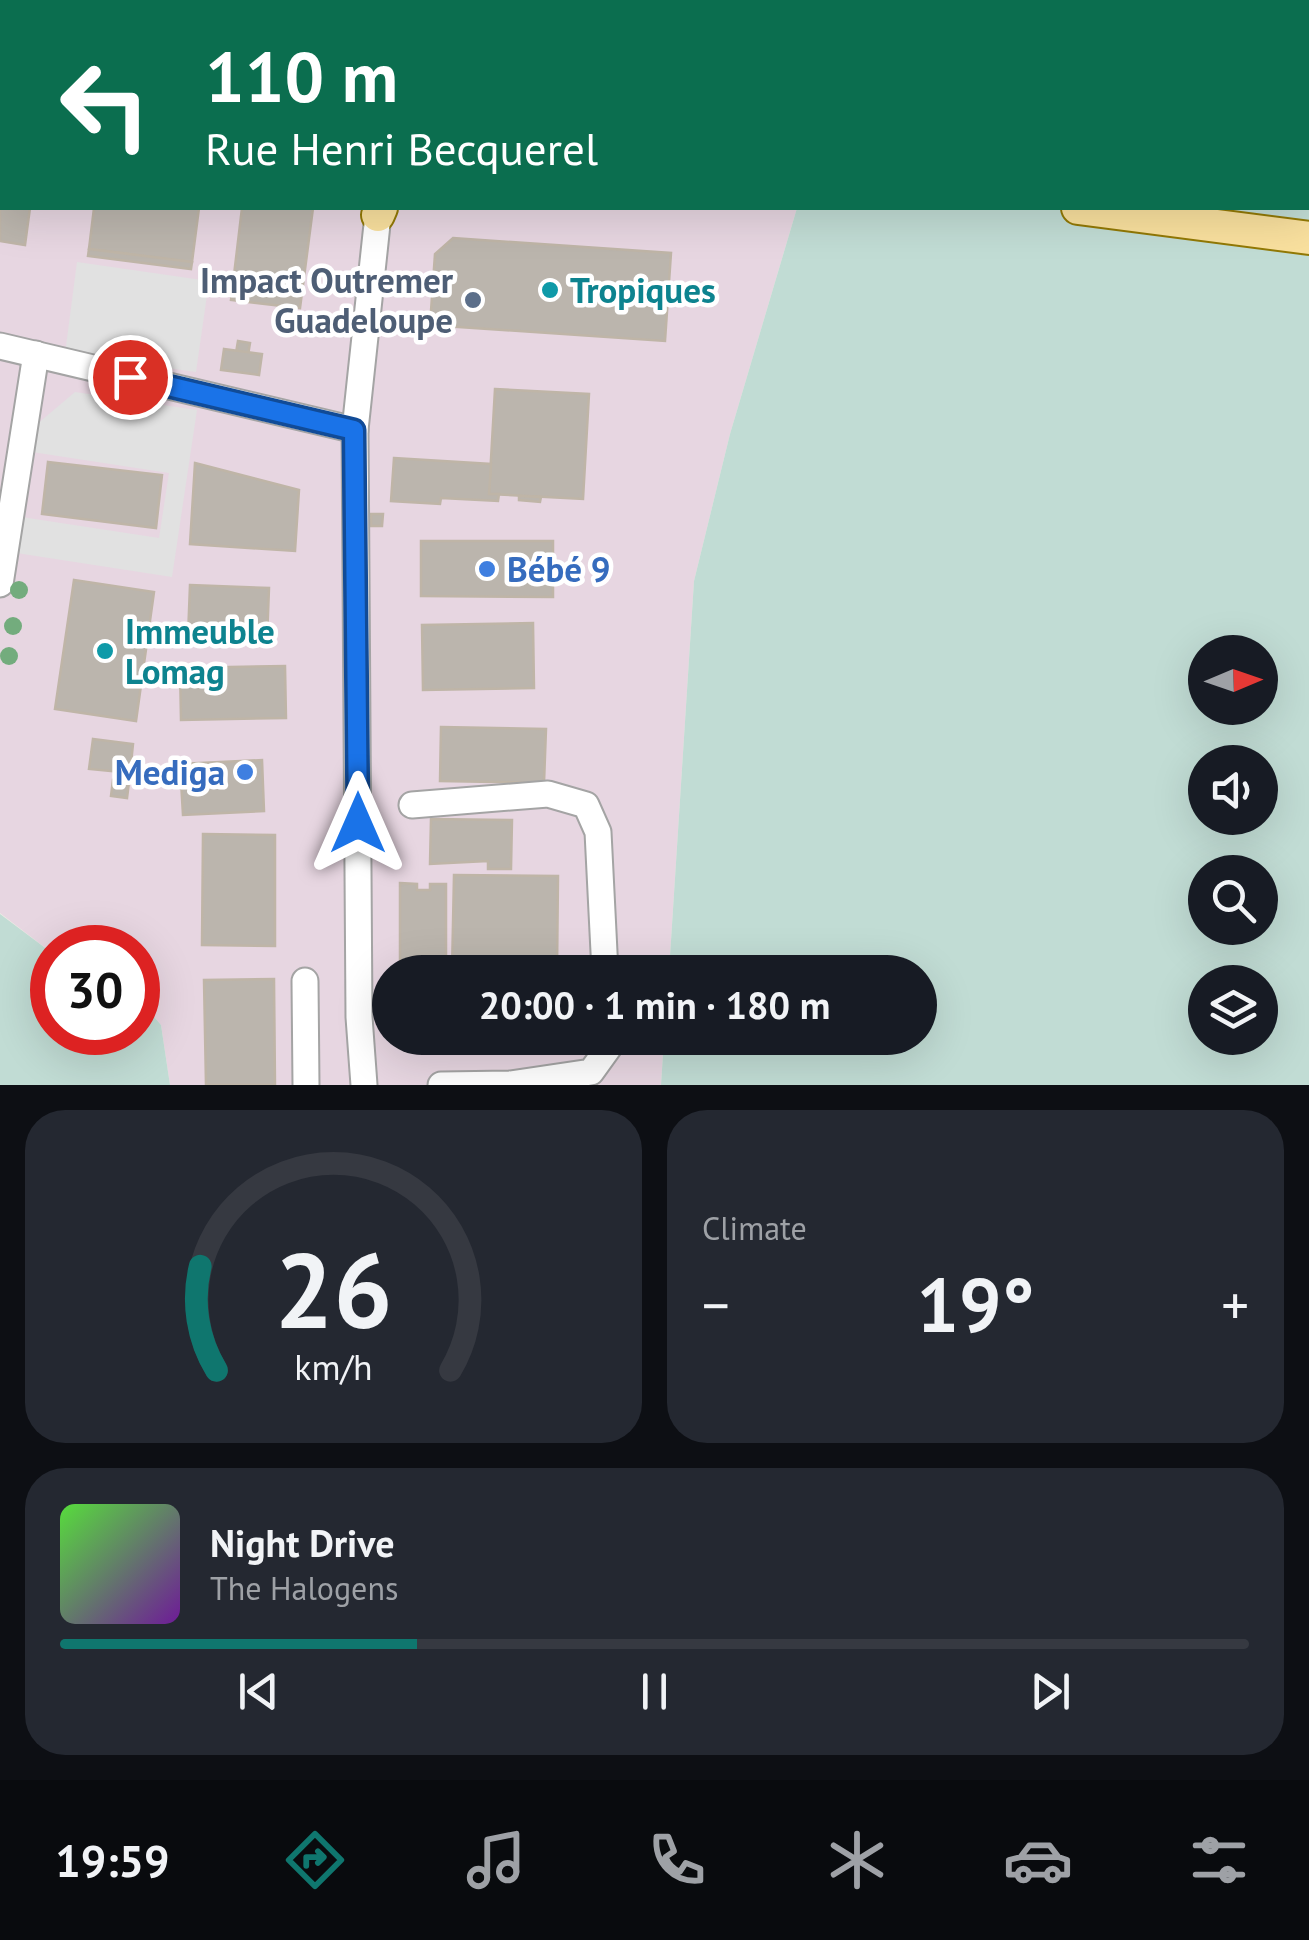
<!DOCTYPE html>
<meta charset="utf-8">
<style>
:root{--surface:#171b24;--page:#242831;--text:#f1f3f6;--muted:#9ea1a6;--line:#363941;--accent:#0f766e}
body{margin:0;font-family:"PT Sans",sans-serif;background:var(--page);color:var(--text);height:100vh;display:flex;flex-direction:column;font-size:38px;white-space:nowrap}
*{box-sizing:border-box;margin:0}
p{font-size:32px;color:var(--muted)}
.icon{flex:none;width:55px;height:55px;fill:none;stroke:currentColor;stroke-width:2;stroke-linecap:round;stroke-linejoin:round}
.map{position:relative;height:1085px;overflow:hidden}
.drawer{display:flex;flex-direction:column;gap:25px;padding:25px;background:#0d0f14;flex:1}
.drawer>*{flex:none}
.top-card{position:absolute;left:0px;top:0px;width:1310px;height:210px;box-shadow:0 10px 40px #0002;background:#0b6e4f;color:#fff;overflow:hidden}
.needle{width:65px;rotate:88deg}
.tools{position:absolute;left:1188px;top:635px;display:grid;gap:20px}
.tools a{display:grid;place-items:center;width:90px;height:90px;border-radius:50%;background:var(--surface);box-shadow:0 10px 40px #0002;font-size:50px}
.speed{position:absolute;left:30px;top:925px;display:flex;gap:20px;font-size:50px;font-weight:700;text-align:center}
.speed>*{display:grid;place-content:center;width:130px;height:130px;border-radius:50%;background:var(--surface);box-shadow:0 10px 40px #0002;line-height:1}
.speed .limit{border:15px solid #d22;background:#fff;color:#111}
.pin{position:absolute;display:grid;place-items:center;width:85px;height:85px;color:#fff;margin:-42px;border:5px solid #fff;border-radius:50%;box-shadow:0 2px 10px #0007}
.me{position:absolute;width:110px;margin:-55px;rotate:0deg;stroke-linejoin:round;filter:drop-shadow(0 0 8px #0008)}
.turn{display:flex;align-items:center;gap:35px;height:210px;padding:0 40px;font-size:45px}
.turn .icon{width:130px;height:130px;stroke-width:2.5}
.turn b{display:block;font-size:70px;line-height:85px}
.big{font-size:75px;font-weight:600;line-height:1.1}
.drawer .card{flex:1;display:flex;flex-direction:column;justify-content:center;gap:15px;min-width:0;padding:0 35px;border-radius:40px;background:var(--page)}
.drawer .dial{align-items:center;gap:0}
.dial svg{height:260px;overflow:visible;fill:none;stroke:var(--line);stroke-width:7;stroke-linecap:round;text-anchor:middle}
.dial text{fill:var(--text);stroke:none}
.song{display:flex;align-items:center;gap:30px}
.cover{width:120px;height:120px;border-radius:15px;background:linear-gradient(135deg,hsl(110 70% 55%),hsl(280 70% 35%))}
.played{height:10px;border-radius:5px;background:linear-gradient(90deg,var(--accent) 30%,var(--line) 30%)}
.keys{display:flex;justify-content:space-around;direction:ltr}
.heat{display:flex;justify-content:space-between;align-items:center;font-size:55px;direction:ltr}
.drawer .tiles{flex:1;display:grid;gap:25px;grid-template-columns:1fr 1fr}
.card:last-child{grid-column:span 2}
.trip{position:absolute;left:372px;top:955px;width:565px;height:100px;border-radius:50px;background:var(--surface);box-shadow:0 10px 40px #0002;font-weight:600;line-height:100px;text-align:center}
.tabs{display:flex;height:160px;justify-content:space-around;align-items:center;background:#090b0e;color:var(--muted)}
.tabs .icon{width:70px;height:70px}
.tabs .selected{color:var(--accent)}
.tabs b{font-size:45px;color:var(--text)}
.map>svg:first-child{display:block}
.industrial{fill:#e7d6e1}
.wetland{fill:#c1dcd4;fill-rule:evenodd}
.parking{fill:#e1e1e1}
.building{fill:#bbb5ad;stroke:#bfb5a7;stroke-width:2.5}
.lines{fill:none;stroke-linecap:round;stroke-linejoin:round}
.minor-casing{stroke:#a4a4a4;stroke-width:29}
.major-casing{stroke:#927905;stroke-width:36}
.minor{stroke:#fff;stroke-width:25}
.major{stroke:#f9e09e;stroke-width:32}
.tree{fill:#73ac7d}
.route-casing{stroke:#114b97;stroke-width:25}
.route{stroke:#1a73e8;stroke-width:18}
.culture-dot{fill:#0f9aa8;stroke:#fff;stroke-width:4}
.service-dot{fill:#5c6f8a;stroke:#fff;stroke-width:4}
.shop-dot{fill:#3f7fe0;stroke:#fff;stroke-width:4}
.labels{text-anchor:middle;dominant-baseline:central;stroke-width:9;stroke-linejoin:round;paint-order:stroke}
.service-label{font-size:35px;font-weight:bold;fill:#4e5e75;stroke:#fff;text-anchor:end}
.culture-label{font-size:35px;font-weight:bold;fill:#0d838f;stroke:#fff;text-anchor:start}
.shop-label{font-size:35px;font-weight:bold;fill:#366cbe;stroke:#fff;text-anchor:start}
</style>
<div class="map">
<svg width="1309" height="1085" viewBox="0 0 1309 1085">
<rect width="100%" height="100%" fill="#eeece4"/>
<path class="industrial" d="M 0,44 L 2,208 L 797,208 L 730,434 L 694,581 L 669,972 L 390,972 L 390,1038 L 664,1038 L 661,1085 L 170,1085 L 161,1025 L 138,998 L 138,948 L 52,948 L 52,953 L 0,913 Z"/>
<g class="wetland">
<path d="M 804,0 L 1309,0 L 1309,1085 L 661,1085 L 664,1038 L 920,1038 L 920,972 L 669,972 L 694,581 L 730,434 L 797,208 L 1308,208 L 1308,2 ZM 1205,652 L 1260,652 L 1260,708 L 1205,708 ZM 1205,762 L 1260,762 L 1260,818 L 1205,818 ZM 1205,872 L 1260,872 L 1260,928 L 1205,928 ZM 1205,982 L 1260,982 L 1260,1038 L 1205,1038 Z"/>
<path d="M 0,914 L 52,953 L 52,1032 L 138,1032 L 138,998 L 161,1025 L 170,1085 L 0,1085 Z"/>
</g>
<g class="parking">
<path d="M 77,262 L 209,281 L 196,372 L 65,354 Z"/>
<path d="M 75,392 L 197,410 L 172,577 L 10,552 L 15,516 L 159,538 L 169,473 L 32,452 L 36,425 Z"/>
</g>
<g class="building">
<path d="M 0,169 L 2,208 L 30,208 L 25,245 L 0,241 Z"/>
<path d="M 94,208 L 199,208 L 192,262 L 89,249 Z"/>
<path d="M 242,208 L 313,208 L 300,308 L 231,300 Z"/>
<path d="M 453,238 L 671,253 L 665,341 L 430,325 L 435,254 Z"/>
<path d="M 89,249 L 192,262 L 191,269 L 88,256 Z"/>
<path d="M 238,341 L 250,343 L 248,355 L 236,353 Z"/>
<path d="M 224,349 L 262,354 L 259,375 L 221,370 Z"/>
<path d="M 495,389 L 589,394 L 583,499 L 489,494 Z"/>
<path d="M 394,458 L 491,464 L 489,494 L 499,494 L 498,501 L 441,498 L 440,504 L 391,501 Z"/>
<path d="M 48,462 L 162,475 L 156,528 L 42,514 Z"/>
<path d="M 195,463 L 299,490 L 295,551 L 190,544 Z"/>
<path d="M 519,496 L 541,497 L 540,502 L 519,500 Z"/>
<path d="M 371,514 L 383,514 L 382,526 L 371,526 Z"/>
<path d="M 421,541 L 553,541 L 553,597 L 421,596 Z"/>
<path d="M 74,580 L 154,592 L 136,721 L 55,709 Z"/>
<path d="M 190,585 L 269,588 L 267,640 L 188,637 Z"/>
<path d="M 533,623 L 534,688 L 423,690 L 422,625 Z"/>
<path d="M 285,666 L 286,718 L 181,720 L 180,668 Z"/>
<path d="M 441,727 L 546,729 L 544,783 L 440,781 Z"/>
<path d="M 93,739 L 133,744 L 130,773 L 89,769 Z"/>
<path d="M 262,760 L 264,811 L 183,815 L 180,764 Z"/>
<path d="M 113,780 L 129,782 L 127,798 L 111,796 Z"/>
<path d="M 431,819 L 512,820 L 511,869 L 488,869 L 488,861 L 430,864 Z"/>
<path d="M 203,834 L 275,835 L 275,946 L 202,945 Z"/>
<path d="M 454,875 L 558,876 L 557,972 L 452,972 Z"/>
<path d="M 400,883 L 417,884 L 417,890 L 430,890 L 430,884 L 446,884 L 446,965 L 400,964 Z"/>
<rect x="611" y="960" width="28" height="12"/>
<path d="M 274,979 L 275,1085 L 206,1085 L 204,980 Z"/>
<path d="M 451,1038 L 555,1038 L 555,1043 L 451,1041 Z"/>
</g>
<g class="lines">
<defs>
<g id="minor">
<path d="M 403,2 L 404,0"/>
<path d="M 0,346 L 355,430"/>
<path d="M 0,584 L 36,354"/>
<path d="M 412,805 L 548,794 L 586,805 L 598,832 L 605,972"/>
<path d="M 305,981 L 306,1085"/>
<path d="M 364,1085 L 359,1017 L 355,430 L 378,215"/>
<path d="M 441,1085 L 510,1084 L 591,1072 L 609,1047 L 608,1038"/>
</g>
<g id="major">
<path d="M 0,57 L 2,57"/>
<path d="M 0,87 L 2,87"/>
<path d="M 1078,208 L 1309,238"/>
<path d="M 378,215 L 381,208"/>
</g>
</defs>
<use href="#minor" class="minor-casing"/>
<use href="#major" class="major-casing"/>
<use href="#minor" class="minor"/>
<use href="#major" class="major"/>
</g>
<g class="tree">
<circle cx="19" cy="590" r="9"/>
<circle cx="13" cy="626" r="9"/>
<circle cx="9" cy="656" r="9"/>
</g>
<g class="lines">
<defs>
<path id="route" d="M 130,377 L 354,430 L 358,823"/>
</defs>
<use href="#route" class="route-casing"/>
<use href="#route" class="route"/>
</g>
<g class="culture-dot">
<circle cx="550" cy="290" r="10"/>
<circle cx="105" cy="651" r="10"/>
</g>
<circle class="service-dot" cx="473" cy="300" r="10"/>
<g class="shop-dot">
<circle cx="487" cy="569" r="10"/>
<circle cx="245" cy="772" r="10"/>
</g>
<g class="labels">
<g class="service-label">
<text x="453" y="280">Impact Outremer<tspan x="453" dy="40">Guadeloupe</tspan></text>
</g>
<g class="culture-label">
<text x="570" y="290">Tropiques</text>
<text x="125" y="631">Immeuble<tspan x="125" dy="40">Lomag</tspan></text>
</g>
<g class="shop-label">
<text x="507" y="569">Bébé 9</text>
<text x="225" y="772" text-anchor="end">Mediga</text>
</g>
</g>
</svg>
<div class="tools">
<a><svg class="needle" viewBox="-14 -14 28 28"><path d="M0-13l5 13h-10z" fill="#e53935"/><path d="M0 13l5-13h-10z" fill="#9ea1a6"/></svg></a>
<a><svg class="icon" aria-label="sound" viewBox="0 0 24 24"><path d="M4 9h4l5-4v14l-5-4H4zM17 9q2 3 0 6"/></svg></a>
<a><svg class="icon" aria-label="search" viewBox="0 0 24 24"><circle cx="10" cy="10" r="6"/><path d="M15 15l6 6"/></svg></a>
<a><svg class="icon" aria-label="layers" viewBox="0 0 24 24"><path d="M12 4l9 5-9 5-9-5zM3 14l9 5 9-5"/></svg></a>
</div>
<div class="speed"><div class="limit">30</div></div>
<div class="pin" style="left:130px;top:377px;background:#d93025"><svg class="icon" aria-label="arrive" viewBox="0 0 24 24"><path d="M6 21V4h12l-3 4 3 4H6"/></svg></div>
<svg class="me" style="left:358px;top:823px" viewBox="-20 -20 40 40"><path d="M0-17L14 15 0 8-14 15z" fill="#1a73e8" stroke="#fff" stroke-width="4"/></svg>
<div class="trip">20:00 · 1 min · 180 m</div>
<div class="top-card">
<div class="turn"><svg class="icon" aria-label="left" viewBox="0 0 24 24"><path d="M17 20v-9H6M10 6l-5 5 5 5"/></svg><div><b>110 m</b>Rue Henri Becquerel</div></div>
</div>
</div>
<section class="drawer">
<div class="tiles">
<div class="card dial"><svg viewBox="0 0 100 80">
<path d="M14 69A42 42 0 1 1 86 69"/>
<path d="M14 69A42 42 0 0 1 9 37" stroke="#0f766e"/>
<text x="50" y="56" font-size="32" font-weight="700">26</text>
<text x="50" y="72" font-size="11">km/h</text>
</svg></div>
<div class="card"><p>Climate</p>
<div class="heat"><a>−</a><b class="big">19°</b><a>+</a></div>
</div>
<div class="card">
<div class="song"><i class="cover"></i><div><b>Night Drive</b><p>The Halogens</p></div></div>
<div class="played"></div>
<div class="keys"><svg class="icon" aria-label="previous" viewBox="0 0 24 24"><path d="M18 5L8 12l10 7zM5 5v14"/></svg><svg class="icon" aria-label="pause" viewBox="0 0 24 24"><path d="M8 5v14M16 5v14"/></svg><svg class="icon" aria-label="next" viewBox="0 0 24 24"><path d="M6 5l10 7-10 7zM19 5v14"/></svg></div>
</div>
</div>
</section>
<nav class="tabs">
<b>19:59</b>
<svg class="icon selected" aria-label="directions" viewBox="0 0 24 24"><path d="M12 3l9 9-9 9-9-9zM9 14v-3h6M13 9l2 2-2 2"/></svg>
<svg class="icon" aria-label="music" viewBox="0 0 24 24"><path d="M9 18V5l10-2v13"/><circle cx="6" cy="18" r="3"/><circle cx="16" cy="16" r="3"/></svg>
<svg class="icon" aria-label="phone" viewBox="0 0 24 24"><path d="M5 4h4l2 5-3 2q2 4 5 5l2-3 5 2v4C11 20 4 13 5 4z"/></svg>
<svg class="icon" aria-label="climate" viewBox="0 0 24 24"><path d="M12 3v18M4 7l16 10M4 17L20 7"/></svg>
<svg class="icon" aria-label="car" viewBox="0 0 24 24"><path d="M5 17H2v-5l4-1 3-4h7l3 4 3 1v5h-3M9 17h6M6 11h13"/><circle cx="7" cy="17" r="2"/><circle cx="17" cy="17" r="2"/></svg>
<svg class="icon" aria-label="filters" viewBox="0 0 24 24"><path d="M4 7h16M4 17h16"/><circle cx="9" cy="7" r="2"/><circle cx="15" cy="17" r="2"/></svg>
</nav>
